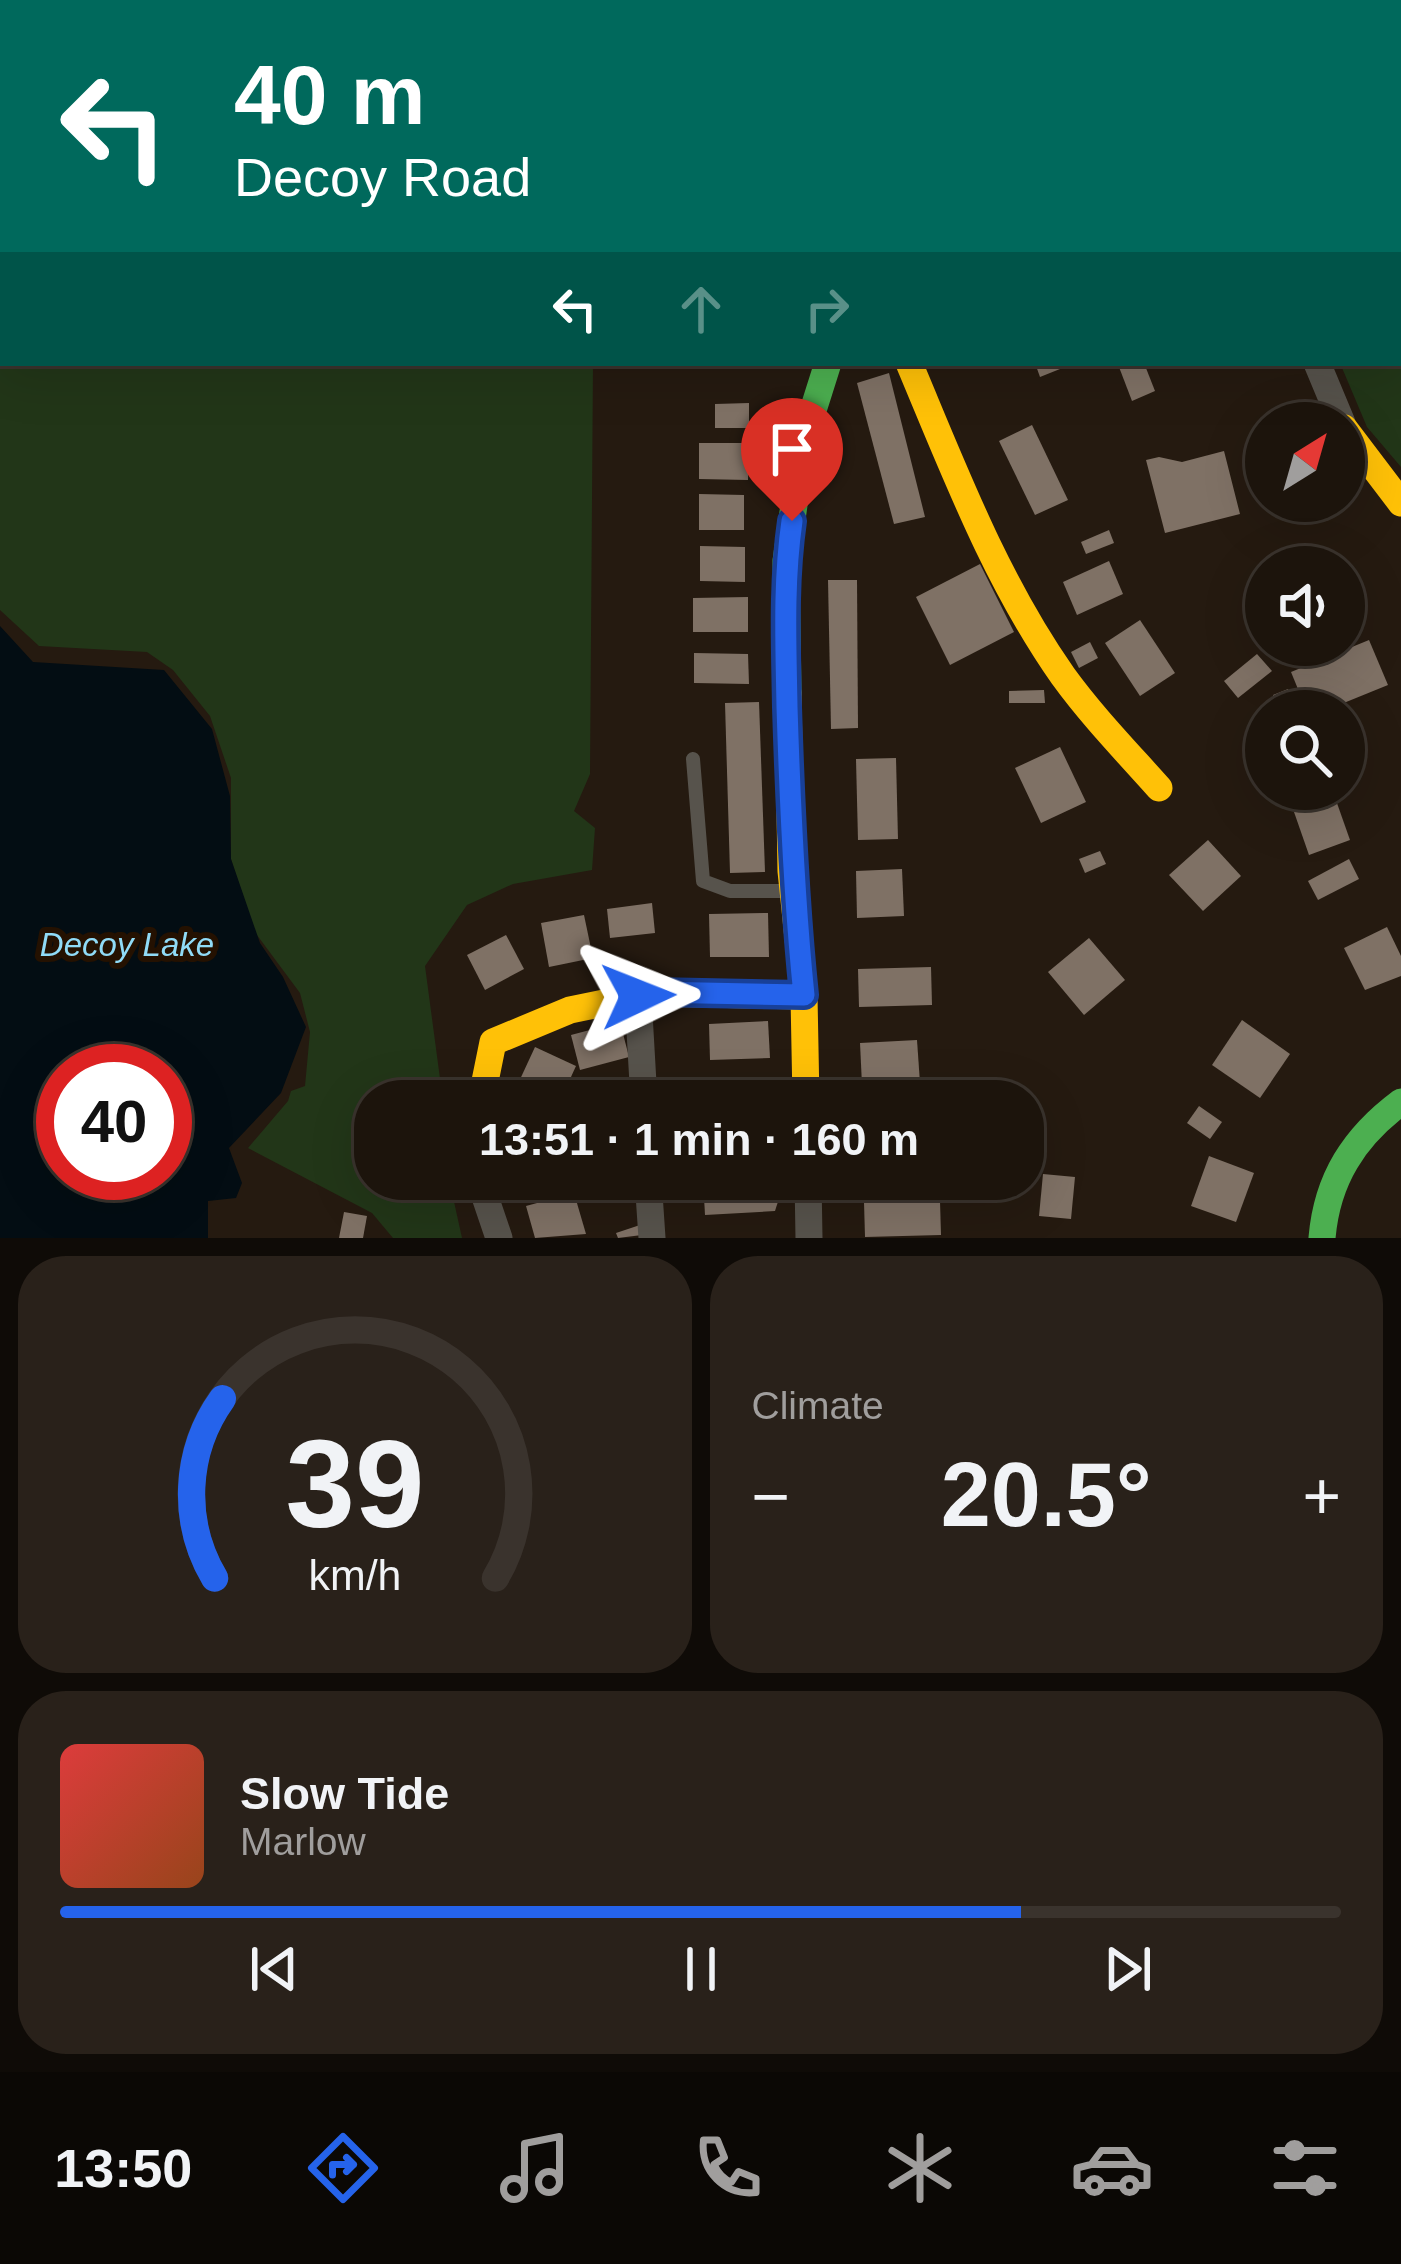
<!DOCTYPE html>
<meta charset="utf-8">
<style>
:root{--surface:#1c140c;--page:#29211a;--text:#f1f3f6;--muted:#a09e9d;--line:#3a332d;--accent:#2563eb}
body{margin:0;font-family:Helvetica,sans-serif;background:var(--page);color:var(--text);height:100vh;display:flex;flex-direction:column;font-size:45px;white-space:nowrap}
*{box-sizing:border-box;margin:0}
p{font-size:39px;color:var(--muted)}
.icon{flex:none;width:66px;height:66px;fill:none;stroke:currentColor;stroke-width:2;stroke-linecap:round;stroke-linejoin:round}
.map{position:relative;height:1238px;overflow:hidden}
.side{display:flex;flex-direction:column;gap:18px;padding:18px;background:#0f0b07;flex:1}
.side>*{flex:none}
.top-card{position:absolute;left:0px;top:0px;width:1401px;height:366px;box-shadow:0 12px 48px #0002,0 0 0 3px var(--line);background:#00695c;color:#fff;overflow:hidden}
.needle{width:78px;rotate:37deg}
.tools{position:absolute;left:1245px;top:402px;display:grid;gap:24px}
.tools a{display:grid;place-items:center;width:120px;height:120px;border-radius:50%;background:var(--surface);box-shadow:0 12px 48px #0002,0 0 0 3px var(--line);font-size:60px}
.speed{position:absolute;left:36px;top:1044px;display:flex;gap:24px;font-size:60px;font-weight:700;text-align:center}
.speed>*{display:grid;place-content:center;width:156px;height:156px;border-radius:50%;background:var(--surface);box-shadow:0 12px 48px #0002,0 0 0 3px var(--line);line-height:1}
.speed .limit{border:18px solid #d22;background:#fff;color:#111}
.pin{position:absolute;display:grid;place-items:center;width:102px;height:102px;color:#fff;margin:-123px -51px;border-radius:50% 50% 50% 0;rotate:-45deg;box-shadow:0 0 12px #0007}
.pin .icon{rotate:45deg}
.me{position:absolute;width:132px;margin:-66px;rotate:88deg;stroke-linejoin:round;filter:drop-shadow(0 0 9px #0008)}
.turn{display:flex;align-items:center;gap:42px;height:252px;padding:0 36px;font-size:54px}
.turn .icon{width:156px;height:156px;stroke-width:2.5}
.turn b{display:block;font-size:84px;line-height:102px}
.lanes{display:flex;align-items:center;height:114px;padding:0 36px;background:#0003;justify-content:center;gap:60px;direction:ltr}
.lanes .off{opacity:.35}
.big{font-size:90px;font-weight:800;line-height:1.1}
.side .widget{flex:1;display:flex;flex-direction:column;justify-content:center;gap:18px;min-width:0;padding:0 42px;border-radius:48px;background:var(--page)}
.side .dial{align-items:center;gap:0}
.dial svg{height:312px;overflow:visible;fill:none;stroke:var(--line);stroke-width:7;stroke-linecap:round;text-anchor:middle}
.dial text{fill:var(--text);stroke:none}
.song{display:flex;align-items:center;gap:36px}
.cover{width:144px;height:144px;border-radius:18px;background:linear-gradient(135deg,hsl(0 70% 55%),hsl(20 70% 35%))}
.played{height:12px;border-radius:6px;background:linear-gradient(90deg,var(--accent) 75%,var(--line) 75%)}
.keys{display:flex;justify-content:space-around;direction:ltr}
.heat{display:flex;justify-content:space-between;align-items:center;font-size:66px;direction:ltr}
.side .tiles{flex:1;display:grid;gap:18px;grid-template-columns:1fr 1fr}
.widget:last-child{grid-column:span 2}
.trip{position:absolute;left:354px;top:1080px;width:690px;height:120px;border-radius:48px;background:var(--surface);box-shadow:0 12px 48px #0002,0 0 0 3px var(--line);font-weight:800;line-height:120px;text-align:center}
.dock{display:flex;height:192px;justify-content:space-around;align-items:center;background:#0b0805;color:var(--muted)}
.dock .icon{width:84px;height:84px}
.dock .current{color:var(--accent)}
.dock b{font-size:54px;color:var(--text)}
.map>svg:first-child{display:block}
.green{fill:#223618}
.water{fill:#030d13;fill-rule:evenodd}
.building{fill:#7f7165}
.lines{fill:none;stroke-linecap:round;stroke-linejoin:round}
.lane{stroke:#57534c;stroke-width:14}
.street{stroke:#57534c;stroke-width:27}
.fast{stroke:#4caf50;stroke-width:27}
.slow{stroke:#ffc107;stroke-width:27}
.route-casing{stroke:#184099;stroke-width:30}
.route{stroke:#2563eb;stroke-width:21}
.labels{text-anchor:middle;dominant-baseline:central;stroke-width:12;stroke-linejoin:round;paint-order:stroke}
.water-label{font-size:33px;font-style:italic;fill:#90dbf7;stroke:#241101}
</style>
<div class="map">
<svg width="1401" height="1238" viewBox="0 0 1401 1238">
<rect width="100%" height="100%" fill="#251a10"/>
<g class="green">
<path d="M 451,0 L 658,0 L 662,3 L 419,3 Z"/>
<path d="M 1239,0 L 1401,0 L 1401,467 L 1367,427 L 1340,363 L 1398,363 L 1398,3 Z"/>
<path d="M 0,43 L 3,43 L 3,363 L 593,363 L 590,774 L 574,811 L 595,828 L 592,870 L 513,884 L 467,905 L 425,966 L 443,1101 L 375,1101 L 375,1179 L 449,1179 L 462,1238 L 393,1238 L 372,1213 L 248,1148 L 288,1101 L 291,1091 L 305,1086 L 310,1032 L 300,993 L 254,931 L 231,859 L 231,778 L 210,716 L 173,670 L 147,652 L 39,646 L 0,610 Z"/>
</g>
<path class="water" d="M 0,626 L 33,662 L 164,670 L 212,729 L 230,796 L 231,859 L 260,943 L 283,977 L 306,1027 L 281,1093 L 229,1148 L 242,1183 L 236,1198 L 208,1201 L 208,1238 L 0,1238 ZM 63,1071 L 165,1071 L 165,1173 L 63,1173 Z"/>
<g class="building">
<path d="M 1035,363 L 1075,363 L 1040,377 Z"/>
<path d="M 1130,363 L 1144,363 L 1155,391 L 1132,401 L 1119,367 Z"/>
<path d="M 889,373 L 925,517 L 894,524 L 857,383 Z"/>
<path d="M 749,403 L 749,428 L 715,428 L 715,404 Z"/>
<path d="M 1032,425 L 1068,500 L 1035,515 L 999,441 Z"/>
<path d="M 699,443 L 749,443 L 748,480 L 699,479 Z"/>
<path d="M 1224,451 L 1240,514 L 1165,533 L 1146,460 L 1159,457 L 1182,462 Z"/>
<path d="M 699,494 L 744,495 L 744,530 L 699,530 Z"/>
<path d="M 1109,530 L 1114,543 L 1086,554 L 1081,542 Z"/>
<path d="M 700,546 L 745,547 L 745,582 L 700,581 Z"/>
<path d="M 1109,561 L 1123,594 L 1077,615 L 1063,582 Z"/>
<path d="M 980,564 L 1014,632 L 950,665 L 916,597 Z"/>
<path d="M 828,580 L 857,580 L 858,728 L 831,729 Z"/>
<path d="M 748,597 L 748,632 L 693,632 L 693,598 Z"/>
<path d="M 1140,620 L 1175,673 L 1140,696 L 1105,643 Z"/>
<path d="M 1369,640 L 1388,685 L 1324,711 L 1307,711 L 1291,672 Z"/>
<path d="M 1090,642 L 1098,658 L 1079,668 L 1071,652 Z"/>
<path d="M 694,653 L 748,654 L 749,684 L 694,683 Z"/>
<path d="M 1257,654 L 1272,671 L 1238,698 L 1224,681 Z"/>
<path d="M 1288,689 L 1297,711 L 1279,711 L 1273,695 Z"/>
<path d="M 1044,690 L 1045,703 L 1009,703 L 1009,691 Z"/>
<path d="M 759,702 L 765,872 L 730,873 L 725,703 Z"/>
<path d="M 1060,747 L 1086,802 L 1041,823 L 1015,768 Z"/>
<path d="M 896,758 L 898,839 L 858,840 L 856,759 Z"/>
<path d="M 1286,789 L 1332,789 L 1350,840 L 1309,855 Z"/>
<path d="M 1208,840 L 1241,876 L 1203,911 L 1169,875 Z"/>
<path d="M 1100,851 L 1106,864 L 1085,873 L 1079,859 Z"/>
<path d="M 1349,859 L 1359,879 L 1318,900 L 1308,881 Z"/>
<path d="M 902,869 L 904,916 L 857,918 L 856,871 Z"/>
<path d="M 652,903 L 655,933 L 610,938 L 607,909 Z"/>
<path d="M 768,913 L 769,957 L 710,957 L 709,914 Z"/>
<path d="M 584,915 L 593,958 L 549,967 L 541,923 Z"/>
<path d="M 1387,927 L 1401,956 L 1401,976 L 1365,990 L 1344,948 Z"/>
<path d="M 506,935 L 524,969 L 485,990 L 467,955 Z"/>
<path d="M 1089,938 L 1125,980 L 1084,1015 L 1048,972 Z"/>
<path d="M 931,967 L 932,1005 L 859,1007 L 858,969 Z"/>
<path d="M 1242,1020 L 1290,1054 L 1260,1098 L 1212,1065 Z"/>
<path d="M 768,1021 L 770,1058 L 710,1060 L 709,1024 Z"/>
<path d="M 620,1022 L 629,1057 L 580,1070 L 571,1035 Z"/>
<path d="M 917,1040 L 920,1083 L 862,1085 L 860,1043 Z"/>
<path d="M 535,1047 L 576,1066 L 560,1101 L 510,1101 Z"/>
<path d="M 770,1095 L 771,1101 L 742,1101 L 742,1096 Z"/>
<path d="M 1199,1106 L 1222,1122 L 1210,1139 L 1187,1123 Z"/>
<path d="M 1209,1156 L 1254,1173 L 1236,1222 L 1191,1206 Z"/>
<path d="M 1043,1174 L 1075,1177 L 1071,1219 L 1039,1216 Z"/>
<path d="M 703,1179 L 777,1179 L 782,1189 L 775,1211 L 705,1215 Z"/>
<path d="M 574,1193 L 586,1234 L 535,1238 L 526,1206 Z"/>
<path d="M 940,1201 L 941,1235 L 865,1237 L 864,1202 Z"/>
<path d="M 344,1212 L 367,1216 L 363,1238 L 339,1238 Z"/>
<path d="M 646,1223 L 650,1234 L 618,1238 L 616,1233 Z"/>
</g>
<g class="lines">
<path class="lane" d="M 693,759 L 703,881 L 730,891 L 789,891"/>
<g class="street">
<path d="M 690,0 L 696,3"/>
<path d="M 1173,0 L 1181,3"/>
<path d="M 1217,0 L 1217,3"/>
<path d="M 106,3 L 129,0"/>
<path d="M 997,3 L 1002,0"/>
<path d="M 1072,3 L 1076,0"/>
<path d="M 0,20 L 3,19"/>
<path d="M 1317,363 L 1342,423"/>
<path d="M 638,996 L 644,1101"/>
<path d="M 479,1179 L 499,1238"/>
<path d="M 648,1179 L 652,1238"/>
<path d="M 808,1179 L 809,1238"/>
</g>
<g class="fast">
<path d="M 788,693 L 786,561 L 803,442 L 828,363"/>
<path d="M 1322,1238 C 1327,1179 1354,1137 1401,1102"/>
</g>
<g class="slow">
<path d="M 909,363 C 954,470 996,581 1063,676 C 1092,716 1126,751 1159,788"/>
<path d="M 1344,428 L 1401,503"/>
<path d="M 788,693 L 791,871 L 804,996 L 806,1101"/>
<path d="M 481,1101 L 493,1042 L 570,1010 L 653,993 L 804,996"/>
</g>
</g>
<g class="lines">
<defs>
<path id="route" d="M 638,996 L 653,992 L 804,995 C 794,899 790,804 787,707 C 786,645 783,584 792,521"/>
</defs>
<use href="#route" class="route-casing"/>
<use href="#route" class="route"/>
</g>
<g class="labels">
<g class="water-label">
<text x="127" y="944">Decoy Lake</text>
</g>
</g>
</svg>
<div class="tools">
<a><svg class="needle" viewBox="-14 -14 28 28"><path d="M0-13l5 13h-10z" fill="#e53935"/><path d="M0 13l5-13h-10z" fill="#a09e9d"/></svg></a>
<a><svg class="icon" aria-label="sound" viewBox="0 0 24 24"><path d="M4 9h4l5-4v14l-5-4H4zM17 9q2 3 0 6"/></svg></a>
<a><svg class="icon" aria-label="search" viewBox="0 0 24 24"><circle cx="10" cy="10" r="6"/><path d="M15 15l6 6"/></svg></a>
</div>
<div class="speed"><div class="limit">40</div></div>
<div class="pin" style="left:792px;top:521px;background:#d93025"><svg class="icon" aria-label="arrive" viewBox="0 0 24 24"><path d="M6 21V4h12l-3 4 3 4H6"/></svg></div>
<svg class="me" style="left:638px;top:996px" viewBox="-20 -20 40 40"><path d="M0-17L14 15 0 8-14 15z" fill="#2563eb" stroke="#fff" stroke-width="4"/></svg>
<div class="trip">13:51 · 1 min · 160 m</div>
<div class="top-card">
<div class="turn"><svg class="icon" aria-label="left" viewBox="0 0 24 24"><path d="M17 20v-9H6M10 6l-5 5 5 5"/></svg><div><b>40 m</b>Decoy Road</div></div>
<div class="lanes"><svg class="icon" aria-label="left" viewBox="0 0 24 24"><path d="M17 20v-9H6M10 6l-5 5 5 5"/></svg><svg class="icon off" aria-label="ahead" viewBox="0 0 24 24"><path d="M12 20V5M6 11l6-6 6 6"/></svg><svg class="icon off" aria-label="right" viewBox="0 0 24 24"><path d="M7 20v-9h11M14 6l5 5-5 5"/></svg></div>
</div>
</div>
<section class="side">
<div class="tiles">
<div class="widget dial"><svg viewBox="0 0 100 80">
<path d="M14 69A42 42 0 1 1 86 69"/>
<path d="M14 69A42 42 0 0 1 16 23" stroke="#2563eb"/>
<text x="50" y="56" font-size="32" font-weight="700">39</text>
<text x="50" y="72" font-size="11">km/h</text>
</svg></div>
<div class="widget"><p>Climate</p>
<div class="heat"><a>−</a><b class="big">20.5°</b><a>+</a></div>
</div>
<div class="widget">
<div class="song"><i class="cover"></i><div><b>Slow Tide</b><p>Marlow</p></div></div>
<div class="played"></div>
<div class="keys"><svg class="icon" aria-label="previous" viewBox="0 0 24 24"><path d="M18 5L8 12l10 7zM5 5v14"/></svg><svg class="icon" aria-label="pause" viewBox="0 0 24 24"><path d="M8 5v14M16 5v14"/></svg><svg class="icon" aria-label="next" viewBox="0 0 24 24"><path d="M6 5l10 7-10 7zM19 5v14"/></svg></div>
</div>
</div>
</section>
<nav class="dock">
<b>13:50</b>
<svg class="icon current" aria-label="directions" viewBox="0 0 24 24"><path d="M12 3l9 9-9 9-9-9zM9 14v-3h6M13 9l2 2-2 2"/></svg>
<svg class="icon" aria-label="music" viewBox="0 0 24 24"><path d="M9 18V5l10-2v13"/><circle cx="6" cy="18" r="3"/><circle cx="16" cy="16" r="3"/></svg>
<svg class="icon" aria-label="phone" viewBox="0 0 24 24"><path d="M5 4h4l2 5-3 2q2 4 5 5l2-3 5 2v4C11 20 4 13 5 4z"/></svg>
<svg class="icon" aria-label="climate" viewBox="0 0 24 24"><path d="M12 3v18M4 7l16 10M4 17L20 7"/></svg>
<svg class="icon" aria-label="car" viewBox="0 0 24 24"><path d="M5 17H2v-5l4-1 3-4h7l3 4 3 1v5h-3M9 17h6M6 11h13"/><circle cx="7" cy="17" r="2"/><circle cx="17" cy="17" r="2"/></svg>
<svg class="icon" aria-label="filters" viewBox="0 0 24 24"><path d="M4 7h16M4 17h16"/><circle cx="9" cy="7" r="2"/><circle cx="15" cy="17" r="2"/></svg>
</nav>
